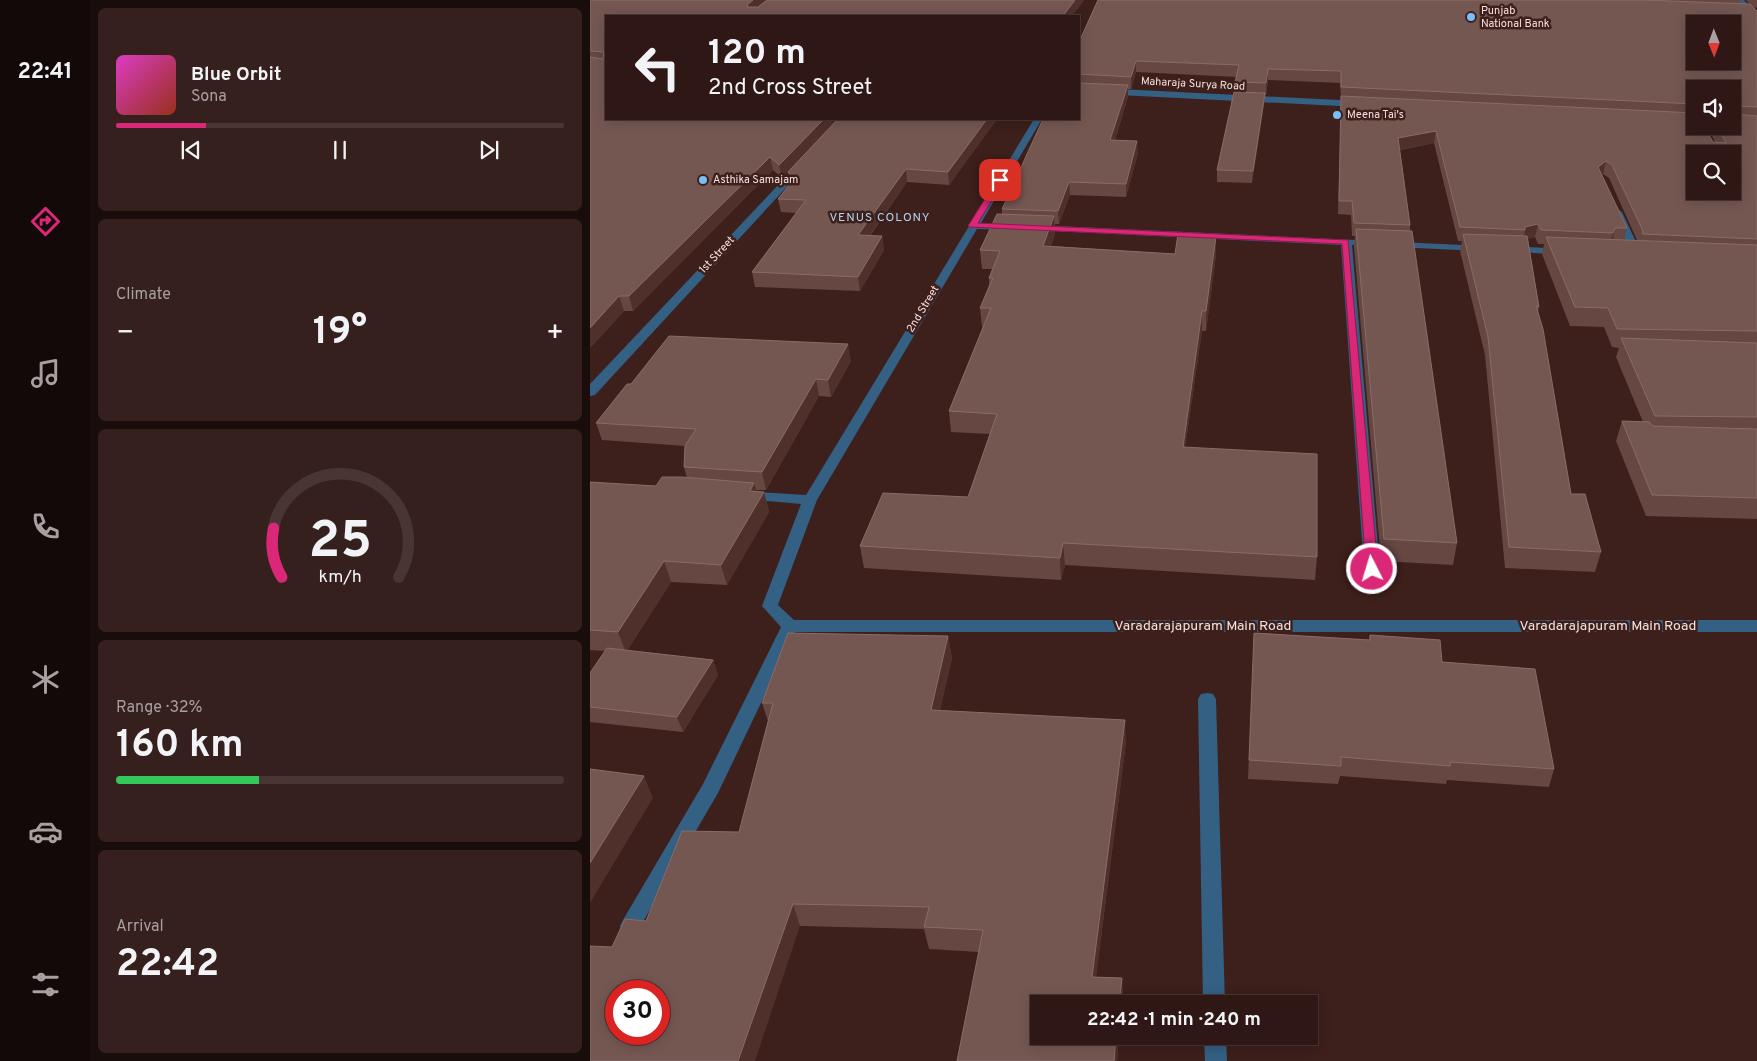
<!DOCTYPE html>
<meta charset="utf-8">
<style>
:root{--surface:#2e1714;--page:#36201d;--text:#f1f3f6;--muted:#a79fa0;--line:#493634;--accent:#db2777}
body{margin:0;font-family:Overpass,sans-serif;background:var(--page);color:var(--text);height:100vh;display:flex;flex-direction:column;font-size:19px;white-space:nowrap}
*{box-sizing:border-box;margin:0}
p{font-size:16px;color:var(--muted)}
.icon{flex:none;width:28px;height:28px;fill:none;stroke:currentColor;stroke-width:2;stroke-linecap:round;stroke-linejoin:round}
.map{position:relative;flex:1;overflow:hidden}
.panel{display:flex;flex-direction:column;gap:8px;padding:8px;background:#190d0b;width:500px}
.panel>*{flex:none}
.hud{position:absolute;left:15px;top:15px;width:475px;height:105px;border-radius:0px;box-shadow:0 2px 12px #0003,0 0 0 1px var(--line);background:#2e1714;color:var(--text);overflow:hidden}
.needle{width:32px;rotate:179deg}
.buttons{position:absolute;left:1096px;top:15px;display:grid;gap:10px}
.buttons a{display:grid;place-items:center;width:55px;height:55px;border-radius:0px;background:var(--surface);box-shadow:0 2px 12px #0003,0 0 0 1px var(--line);font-size:25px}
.speed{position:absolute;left:15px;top:980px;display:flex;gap:10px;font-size:25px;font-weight:700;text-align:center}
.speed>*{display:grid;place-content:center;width:65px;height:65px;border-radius:50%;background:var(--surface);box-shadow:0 2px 12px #0003,0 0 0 1px var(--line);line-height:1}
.speed .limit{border:8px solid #d22;background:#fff;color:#111}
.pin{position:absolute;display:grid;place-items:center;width:42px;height:42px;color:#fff;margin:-21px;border-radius:10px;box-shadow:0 2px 8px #0006}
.me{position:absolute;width:55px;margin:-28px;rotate:355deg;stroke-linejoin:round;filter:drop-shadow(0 0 4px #0008)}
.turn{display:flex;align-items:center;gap:18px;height:105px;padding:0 20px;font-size:22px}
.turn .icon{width:65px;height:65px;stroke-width:2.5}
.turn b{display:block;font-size:35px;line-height:42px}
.big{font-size:38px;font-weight:700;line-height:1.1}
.panel .tile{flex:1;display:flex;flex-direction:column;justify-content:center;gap:8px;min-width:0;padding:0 18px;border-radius:8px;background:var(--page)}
.panel .dial{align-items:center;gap:0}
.dial svg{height:130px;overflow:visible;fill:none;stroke:var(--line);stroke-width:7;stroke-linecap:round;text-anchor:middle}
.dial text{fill:var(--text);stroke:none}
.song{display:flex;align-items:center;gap:15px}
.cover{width:60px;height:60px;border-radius:8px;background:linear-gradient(135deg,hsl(310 70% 55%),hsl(10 70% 35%))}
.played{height:5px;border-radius:2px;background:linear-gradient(90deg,var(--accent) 20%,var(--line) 20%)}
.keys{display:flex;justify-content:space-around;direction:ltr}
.heat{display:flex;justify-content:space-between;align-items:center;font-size:28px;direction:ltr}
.charge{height:8px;border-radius:4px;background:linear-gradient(90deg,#34c759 32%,var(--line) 0)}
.trip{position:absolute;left:440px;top:995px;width:288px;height:50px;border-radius:0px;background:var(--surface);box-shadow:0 2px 12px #0003,0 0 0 1px var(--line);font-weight:700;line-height:50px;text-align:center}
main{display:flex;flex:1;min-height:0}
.tab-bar{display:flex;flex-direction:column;width:90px;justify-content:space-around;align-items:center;background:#120908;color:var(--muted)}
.tab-bar .icon{width:35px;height:35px}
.tab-bar .selected{color:var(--accent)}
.tab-bar b{font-size:22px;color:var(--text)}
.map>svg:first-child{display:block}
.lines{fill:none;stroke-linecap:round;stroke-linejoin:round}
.minor{fill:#336083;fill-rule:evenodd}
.wall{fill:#664742;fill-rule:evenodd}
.shaded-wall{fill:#4f302b}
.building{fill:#755752;stroke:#896c68;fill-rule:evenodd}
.route{fill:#db2777;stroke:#8e194d}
.poi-dot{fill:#78bff7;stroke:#3d1f1b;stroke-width:2}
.labels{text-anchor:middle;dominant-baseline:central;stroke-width:5;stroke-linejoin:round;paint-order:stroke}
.far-poi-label{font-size:11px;fill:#f5e0dd;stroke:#3d1f1b;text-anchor:start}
.far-street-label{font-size:11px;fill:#f5e0dd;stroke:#3d1f1b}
.far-neighbourhood-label{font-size:12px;letter-spacing:1px;fill:#b0d7f6;stroke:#3d1f1b}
.street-label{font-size:14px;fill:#f5e0dd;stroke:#3d1f1b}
</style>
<main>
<nav class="tab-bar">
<b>22:41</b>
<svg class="icon selected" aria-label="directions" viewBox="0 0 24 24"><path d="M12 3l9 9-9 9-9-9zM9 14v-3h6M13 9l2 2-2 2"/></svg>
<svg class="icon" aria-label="music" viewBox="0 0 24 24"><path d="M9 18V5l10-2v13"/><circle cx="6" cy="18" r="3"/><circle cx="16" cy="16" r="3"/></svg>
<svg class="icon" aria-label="phone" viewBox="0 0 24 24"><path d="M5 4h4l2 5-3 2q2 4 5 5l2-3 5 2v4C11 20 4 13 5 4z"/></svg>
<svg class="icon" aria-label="climate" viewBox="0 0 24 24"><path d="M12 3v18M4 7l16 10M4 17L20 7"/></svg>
<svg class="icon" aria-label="car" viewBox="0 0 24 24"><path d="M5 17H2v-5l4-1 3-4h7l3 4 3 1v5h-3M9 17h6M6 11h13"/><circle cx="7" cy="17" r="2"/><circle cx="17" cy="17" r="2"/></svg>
<svg class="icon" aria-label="filters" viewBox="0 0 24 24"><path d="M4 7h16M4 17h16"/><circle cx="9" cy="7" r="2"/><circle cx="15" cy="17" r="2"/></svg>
</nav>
<section class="panel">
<div class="tile">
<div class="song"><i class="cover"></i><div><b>Blue Orbit</b><p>Sona</p></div></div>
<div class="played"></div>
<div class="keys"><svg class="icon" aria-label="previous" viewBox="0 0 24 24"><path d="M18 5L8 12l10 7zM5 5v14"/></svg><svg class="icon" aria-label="pause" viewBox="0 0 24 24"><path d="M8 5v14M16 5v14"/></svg><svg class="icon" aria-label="next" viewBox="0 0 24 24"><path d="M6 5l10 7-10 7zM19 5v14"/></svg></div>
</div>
<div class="tile"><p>Climate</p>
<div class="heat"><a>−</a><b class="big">19°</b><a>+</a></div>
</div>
<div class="tile dial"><svg viewBox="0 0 100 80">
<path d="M14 69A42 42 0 1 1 86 69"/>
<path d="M14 69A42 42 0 0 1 9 39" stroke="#db2777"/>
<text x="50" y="56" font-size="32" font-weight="700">25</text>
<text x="50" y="72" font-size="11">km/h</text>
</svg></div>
<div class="tile"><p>Range · 32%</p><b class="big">160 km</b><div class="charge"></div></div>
<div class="tile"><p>Arrival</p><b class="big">22:42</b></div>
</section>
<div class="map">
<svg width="1167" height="1061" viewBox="0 0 1167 1061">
<rect width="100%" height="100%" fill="#3d1f1b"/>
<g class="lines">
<g class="minor">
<path d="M 1146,0 L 1154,0 L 1167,15 L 1167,22 Z"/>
<path d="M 489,87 L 769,101 L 773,104 L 769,107 L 489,93 Z"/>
<path d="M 444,119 L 452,119 L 391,223 L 421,224 L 426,227 L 421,230 L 387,229 L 227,500 L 188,605 L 204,620 L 1167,620 L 1167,632 L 205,632 L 128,793 L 47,932 L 40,935 L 33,932 L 30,926 L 33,920 L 113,784 L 191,627 L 172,606 L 211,504 L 154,499 L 147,495 L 154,491 L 216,495 Z"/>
<path d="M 209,163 L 217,165 L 5,395 L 0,396 L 0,384 Z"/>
<path d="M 1027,209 L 1032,212 L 1048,246 L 1047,248 L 1031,249 L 1026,246 L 1036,243 L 1022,212 Z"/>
<path d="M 446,225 L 894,246 L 895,248 L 890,251 L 762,245 L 790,569 L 788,573 L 776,573 L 774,569 L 751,245 L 442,230 L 441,228 Z"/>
<path d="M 921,246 L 973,249 L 978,252 L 973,255 L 917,251 L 917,247 Z"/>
<path d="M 617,693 L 623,694 L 626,699 L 635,1004 L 613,1004 L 608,699 L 611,694 Z"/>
<path d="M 614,1036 L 636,1036 L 637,1061 L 615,1061 Z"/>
</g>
</g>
<g class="wall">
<path d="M 0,0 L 494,0 L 482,16 L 16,16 L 16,119 L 407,119 L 359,185 L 317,182 L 280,236 L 292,236 L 294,250 L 270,291 L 165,287 L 162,272 L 206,213 L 191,212 L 188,199 L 200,183 L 198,172 L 221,148 L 192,178 L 183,170 L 43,311 L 34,311 L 0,348 Z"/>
<path d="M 508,0 L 1151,0 L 1150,4 L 1160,4 L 1156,0 L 1167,0 L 1167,8 L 1163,7 L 1167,11 L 1167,519 L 1056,516 L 1026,441 L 1032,421 L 1053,422 L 1026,357 L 1029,348 L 1022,347 L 1014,327 L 980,326 L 952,254 L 954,244 L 948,244 L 945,237 L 938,239 L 949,307 L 948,313 L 981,494 L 1011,552 L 1005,572 L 915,568 L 895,355 L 870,251 L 872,241 L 868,241 L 844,143 L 810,150 L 820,225 L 820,231 L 867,543 L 863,565 L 791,561 L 764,247 L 765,236 L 762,236 L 761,215 L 748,214 L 751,99 L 750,83 L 678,80 L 676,95 L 675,95 L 674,104 L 662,183 L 627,182 L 627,170 L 645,92 L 647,77 L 546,72 L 541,89 L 538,89 L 538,97 L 525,140 L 548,153 L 536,197 L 480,195 L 469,224 L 465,224 L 465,234 L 461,246 L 585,254 L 626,236 L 626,255 L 616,331 L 612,331 L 595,447 L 727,557 L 725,580 L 475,565 L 471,580 L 274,568 L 270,546 L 378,497 L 400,434 L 361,432 L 359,411 L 393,327 L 392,327 L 390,308 L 399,285 L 399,278 L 402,269 L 392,269 L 390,250 L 412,214 L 412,209 L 489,119 L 489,42 ZM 1105,89 L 1142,126 L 1117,126 L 1125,142 L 1123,142 L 1105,126 ZM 1013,174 L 1019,178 L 1047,240 L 1034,240 L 1037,228 L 1012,175 Z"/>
<path d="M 261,361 L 241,397 L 229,396 L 176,490 L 166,490 L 166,491 L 174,492 L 179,512 L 137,585 L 81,582 L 37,651 L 123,660 L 128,675 L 93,732 L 0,722 L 0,673 L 16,651 L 0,650 L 0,482 L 66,486 L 97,478 L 94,467 L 95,446 L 12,440 L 6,423 L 41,384 Z"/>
<path d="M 664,633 L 779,640 L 780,635 L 852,662 L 964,769 L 959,787 L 857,780 L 856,784 L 750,776 L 748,784 L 658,779 Z"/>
<path d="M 358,636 L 362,658 L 350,710 L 536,742 L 506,977 L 532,978 L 533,1000 L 449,1036 L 529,1036 L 527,1061 L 367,1061 L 389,952 L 339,949 L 334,929 L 210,926 L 22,947 L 56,921 L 149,832 L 178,721 L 172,703 Z"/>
</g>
<g class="shaded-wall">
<path d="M 163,0 L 178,0 L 160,15 L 157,7 L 158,4 Z"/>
<path d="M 485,0 L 494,0 L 482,16 L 473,16 Z"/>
<path d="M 546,61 L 546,72 L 541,89 L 541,77 Z"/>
<path d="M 678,69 L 678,80 L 676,95 L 676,83 Z"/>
<path d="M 538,85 L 538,97 L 521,152 L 520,140 Z"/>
<path d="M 675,93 L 674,104 L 662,183 L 663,171 Z"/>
<path d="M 234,119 L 248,119 L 192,178 L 189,165 Z"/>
<path d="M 397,119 L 407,119 L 359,185 L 358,172 Z"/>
<path d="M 846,131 L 844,143 L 807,150 L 808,138 Z"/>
<path d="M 547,141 L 548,153 L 536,197 L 536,184 Z"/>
<path d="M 180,157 L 183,170 L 43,311 L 39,296 Z"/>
<path d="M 1016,161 L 1013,174 L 1005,180 L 1008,167 Z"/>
<path d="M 316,169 L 317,182 L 270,249 L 268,235 Z"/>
<path d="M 479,182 L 480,195 L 469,224 L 468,211 Z"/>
<path d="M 464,216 L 465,234 L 454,265 L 453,246 Z"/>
<path d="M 948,224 L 945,237 L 933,241 L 935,230 L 935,227 Z"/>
<path d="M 1025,228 L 1022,242 L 1019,247 L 1023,233 Z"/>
<path d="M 292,236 L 294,250 L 270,291 L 268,277 Z"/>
<path d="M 626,236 L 626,255 L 616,331 L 616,311 Z"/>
<path d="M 29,296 L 34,311 L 0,348 L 0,328 Z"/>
<path d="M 612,311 L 612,331 L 592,468 L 593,447 Z"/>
<path d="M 258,344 L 261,361 L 241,397 L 238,380 Z"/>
<path d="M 226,379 L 229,396 L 176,490 L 172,472 Z"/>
<path d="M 164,483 L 169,500 L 174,492 L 179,512 L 137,585 L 131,565 L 160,491 Z"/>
<path d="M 473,543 L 475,565 L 471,580 L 470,558 Z"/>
<path d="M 74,561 L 81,582 L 36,653 L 28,632 Z"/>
<path d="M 358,636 L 362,658 L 345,732 L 341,710 Z"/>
<path d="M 123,660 L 128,675 L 93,732 L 87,717 Z"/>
<path d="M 535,720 L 536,742 L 503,999 L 502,977 Z"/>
<path d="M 54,776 L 63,798 L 0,903 L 0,863 Z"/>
<path d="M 203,904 L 210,926 L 165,1061 L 148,1061 Z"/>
<path d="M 532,978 L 532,1004 L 529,1004 Z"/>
<path d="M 526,1036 L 529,1036 L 527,1061 L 524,1061 Z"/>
</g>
<g class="building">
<path d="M 0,0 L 163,0 L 158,4 L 157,7 L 168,7 L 177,0 L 485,0 L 473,16 L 16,16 L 16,119 L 234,119 L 189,165 L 180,157 L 39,296 L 29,296 L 0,328 L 0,57 L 13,59 L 14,52 L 0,51 Z"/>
<path d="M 508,0 L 1054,0 L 1160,4 L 1167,11 L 1167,107 L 1146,106 L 1144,114 L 1167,116 L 1167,239 L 1052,234 L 1053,231 L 1022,165 L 1016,161 L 1008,167 L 1037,228 L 1025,228 L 1023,233 L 951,230 L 948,224 L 935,227 L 935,230 L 870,227 L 846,131 L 808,138 L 820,225 L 764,223 L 762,201 L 749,201 L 751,96 L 1105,113 L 1105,126 L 1114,126 L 1123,142 L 1136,143 L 1127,126 L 1142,126 L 1142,89 L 1105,89 L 1105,104 L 751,87 L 751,71 L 678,69 L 676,83 L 645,82 L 649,65 L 546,61 L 541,77 L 489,74 L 489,42 ZM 1105,24 L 1142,24 L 1142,61 L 1105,61 ZM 1105,154 L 1142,154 L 1142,191 L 1105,191 Z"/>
<path d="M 489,83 L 538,85 L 520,140 L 547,141 L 536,184 L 479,182 L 468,211 L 412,209 L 453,119 L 489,119 Z"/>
<path d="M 644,92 L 675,93 L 663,171 L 627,170 Z"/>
<path d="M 248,119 L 397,119 L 358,172 L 316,169 L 268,235 L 292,236 L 268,277 L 162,272 L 216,200 L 188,199 L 205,178 L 198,172 Z"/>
<path d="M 407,214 L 464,216 L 453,246 L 585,254 L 588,234 L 626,236 L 616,311 L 612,311 L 593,447 L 727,454 L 727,557 L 473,543 L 470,558 L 270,546 L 293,493 L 378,497 L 407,414 L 359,411 L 401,308 L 390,308 L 403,278 L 399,278 L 410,251 L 390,250 Z"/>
<path d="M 766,229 L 822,231 L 867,543 L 794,539 Z"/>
<path d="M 873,234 L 937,236 L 949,307 L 946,306 L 953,329 L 981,494 L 995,494 L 1011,552 L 919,547 L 898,337 Z"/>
<path d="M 956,237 L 1167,245 L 1167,331 L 1027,329 L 1018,308 L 985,307 Z"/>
<path d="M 79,336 L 258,344 L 238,380 L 226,379 L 172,472 L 94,467 L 95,446 L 106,429 L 6,423 L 37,384 L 41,384 Z"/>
<path d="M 1031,338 L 1167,343 L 1167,417 L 1065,416 Z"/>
<path d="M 1032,421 L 1059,422 L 1063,426 L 1167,429 L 1167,498 L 1062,495 Z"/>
<path d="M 72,477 L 92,477 L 164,483 L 160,491 L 174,492 L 131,565 L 74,561 L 28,632 L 0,630 L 0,482 L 66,486 Z"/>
<path d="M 198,633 L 358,636 L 341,710 L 535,720 L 502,977 L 532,978 L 529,1004 L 449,1004 L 449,1036 L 526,1036 L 524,1061 L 367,1061 L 393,930 L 334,927 L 339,907 L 203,904 L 148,1061 L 0,1061 L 0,946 L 22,947 L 35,919 L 56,921 L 92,831 L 149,832 L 183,703 L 172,703 ZM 26,991 L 69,991 L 69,1034 L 26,1034 Z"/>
<path d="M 664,633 L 780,640 L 780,635 L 850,640 L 852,662 L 945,669 L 964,769 L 860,762 L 860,766 L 751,757 L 751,766 L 659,760 Z"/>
<path d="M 17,648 L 123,660 L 87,717 L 0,707 L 0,673 Z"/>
<path d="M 0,769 L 54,776 L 0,863 Z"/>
</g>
<path class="route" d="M 408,178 L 414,180 L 388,223 L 758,240 L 788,569 L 786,572 L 782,573 L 776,569 L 752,244 L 379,227 L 378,226 Z"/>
<g class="poi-dot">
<circle cx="881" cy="17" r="5"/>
<circle cx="747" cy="115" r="5"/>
<circle cx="113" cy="180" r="5"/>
</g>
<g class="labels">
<g class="far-poi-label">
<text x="891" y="11">Punjab<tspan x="891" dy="13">National Bank</tspan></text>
<text x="757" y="115">Meena Tai's</text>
<text x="123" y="180">Asthika Samajam</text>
</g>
<g class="far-street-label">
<text transform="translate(603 84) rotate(3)">Maharaja Surya Road</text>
<text transform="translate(127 255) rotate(-47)">1st Street</text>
<text transform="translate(333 309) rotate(-59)">2nd Street</text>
</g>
<g class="far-neighbourhood-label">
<text x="290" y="218">VENUS COLONY</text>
</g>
<g class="street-label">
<text x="613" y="626">Varadarajapuram Main Road</text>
<text x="1018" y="626">Varadarajapuram Main Road</text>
</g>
</g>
</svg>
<div class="buttons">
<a><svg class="needle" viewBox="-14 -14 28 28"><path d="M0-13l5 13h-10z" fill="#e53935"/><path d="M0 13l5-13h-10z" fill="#a79fa0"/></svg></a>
<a><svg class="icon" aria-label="sound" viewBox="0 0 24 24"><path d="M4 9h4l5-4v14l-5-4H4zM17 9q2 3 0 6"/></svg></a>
<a><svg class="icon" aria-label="search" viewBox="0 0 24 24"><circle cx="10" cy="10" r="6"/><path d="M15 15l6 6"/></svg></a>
</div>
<div class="speed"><div class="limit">30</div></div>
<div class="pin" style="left:410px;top:180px;background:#d93025"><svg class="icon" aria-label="arrive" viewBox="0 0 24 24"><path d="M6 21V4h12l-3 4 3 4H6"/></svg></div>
<svg class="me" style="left:782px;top:569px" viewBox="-20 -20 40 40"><circle r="17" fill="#db2777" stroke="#fff" stroke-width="3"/><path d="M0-11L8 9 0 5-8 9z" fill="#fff"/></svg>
<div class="trip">22:42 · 1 min · 240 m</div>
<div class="hud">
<div class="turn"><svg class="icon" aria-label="left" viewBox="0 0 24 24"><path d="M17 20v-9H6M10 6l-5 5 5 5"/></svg><div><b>120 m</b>2nd Cross Street</div></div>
</div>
</div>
</main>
